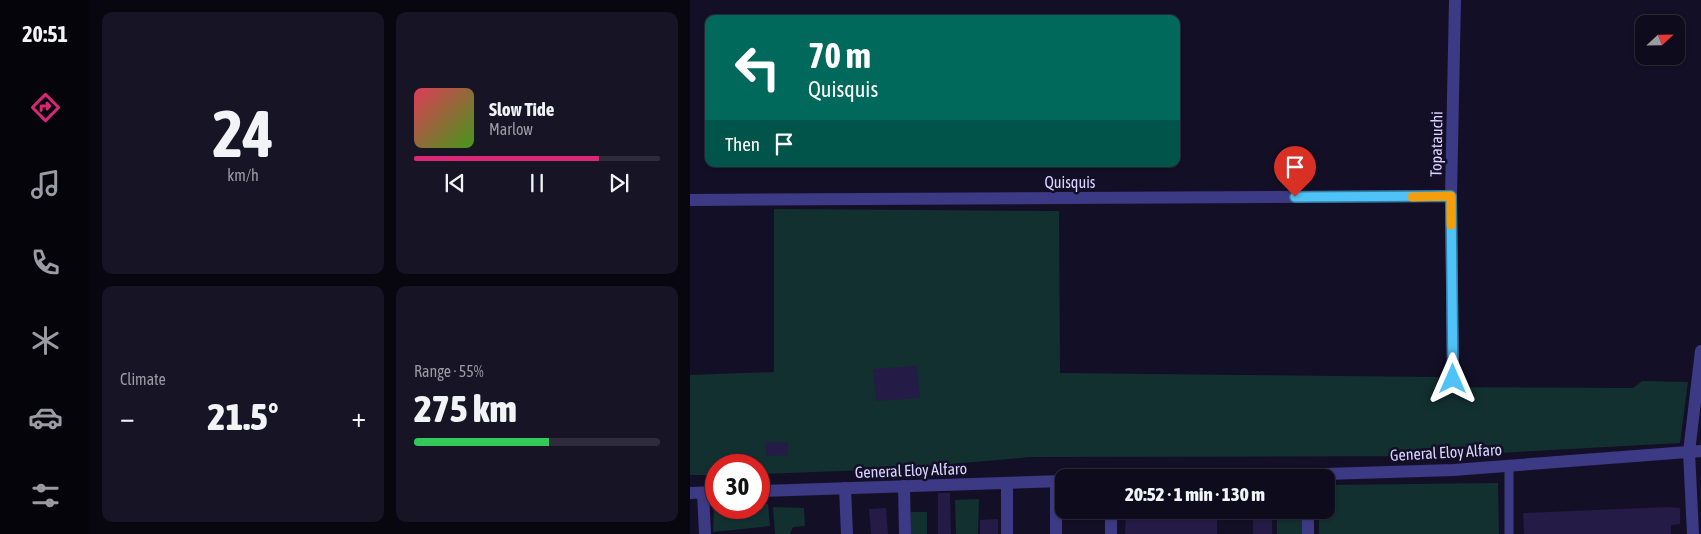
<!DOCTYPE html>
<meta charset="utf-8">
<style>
:root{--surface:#0e0b1c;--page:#171425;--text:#f1f3f6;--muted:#9b9ba3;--line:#2e2b3b;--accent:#db2777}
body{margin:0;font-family:"Asap Condensed",sans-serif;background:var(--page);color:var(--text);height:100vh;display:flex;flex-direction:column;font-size:19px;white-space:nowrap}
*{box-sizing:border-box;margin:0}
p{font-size:16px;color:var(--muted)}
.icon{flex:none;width:28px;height:28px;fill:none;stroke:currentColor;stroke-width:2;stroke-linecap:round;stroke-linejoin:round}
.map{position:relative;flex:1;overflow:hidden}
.side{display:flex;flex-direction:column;gap:12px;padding:12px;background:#08060f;width:600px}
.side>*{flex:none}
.guide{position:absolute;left:15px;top:15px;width:475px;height:152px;border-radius:10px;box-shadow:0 1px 4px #0004,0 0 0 1px var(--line);background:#00695c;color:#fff;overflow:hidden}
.needle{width:32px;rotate:68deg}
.buttons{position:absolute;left:945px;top:15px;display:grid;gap:10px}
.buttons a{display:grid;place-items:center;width:50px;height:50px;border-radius:10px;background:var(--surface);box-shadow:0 1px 4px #0004,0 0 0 1px var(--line);font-size:25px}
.speed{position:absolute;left:15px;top:454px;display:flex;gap:10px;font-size:25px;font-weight:700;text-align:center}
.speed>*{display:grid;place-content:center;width:65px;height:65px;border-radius:50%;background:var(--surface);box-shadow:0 1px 4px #0004,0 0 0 1px var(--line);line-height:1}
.speed .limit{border:8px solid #d22;background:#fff;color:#111}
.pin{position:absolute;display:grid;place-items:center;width:42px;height:42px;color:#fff;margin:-51px -21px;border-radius:50% 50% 50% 0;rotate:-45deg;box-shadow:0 0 5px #0007}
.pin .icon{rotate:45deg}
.me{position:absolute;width:55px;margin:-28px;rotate:0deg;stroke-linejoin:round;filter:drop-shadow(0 0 4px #0008)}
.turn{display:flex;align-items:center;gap:18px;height:105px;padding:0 20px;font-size:22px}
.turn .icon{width:65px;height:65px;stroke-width:2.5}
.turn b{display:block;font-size:35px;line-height:42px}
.then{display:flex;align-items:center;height:48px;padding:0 20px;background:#0003;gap:10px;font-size:19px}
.big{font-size:38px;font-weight:800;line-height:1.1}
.side .tile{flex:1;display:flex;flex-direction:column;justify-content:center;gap:8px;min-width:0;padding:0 18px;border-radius:10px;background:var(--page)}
.side .dial{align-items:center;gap:0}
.dial b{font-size:65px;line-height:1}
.song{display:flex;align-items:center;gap:15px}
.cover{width:60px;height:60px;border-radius:8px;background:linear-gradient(135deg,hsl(350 70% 55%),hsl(100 70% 35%))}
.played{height:5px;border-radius:2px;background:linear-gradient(90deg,var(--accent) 75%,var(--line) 75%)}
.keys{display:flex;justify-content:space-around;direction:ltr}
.heat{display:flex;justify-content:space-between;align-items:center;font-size:28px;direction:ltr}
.charge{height:8px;border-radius:4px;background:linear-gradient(90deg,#34c759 55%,var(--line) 0)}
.side .tiles{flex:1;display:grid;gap:12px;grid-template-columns:repeat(2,1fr)}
.trip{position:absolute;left:365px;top:469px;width:280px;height:50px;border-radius:10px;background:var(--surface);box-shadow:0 1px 4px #0004,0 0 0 1px var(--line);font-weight:800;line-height:50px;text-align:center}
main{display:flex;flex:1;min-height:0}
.menu{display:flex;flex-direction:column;width:90px;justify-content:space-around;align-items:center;background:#06040b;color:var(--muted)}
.menu .icon{width:35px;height:35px}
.menu .current{color:var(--accent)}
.menu b{font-size:22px;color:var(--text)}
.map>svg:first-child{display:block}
.green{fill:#12302f}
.building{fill:#241b47}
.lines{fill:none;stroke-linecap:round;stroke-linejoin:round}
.service{stroke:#3d3a85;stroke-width:9}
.minor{stroke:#3d3a85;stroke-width:12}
.route-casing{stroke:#337fa1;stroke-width:12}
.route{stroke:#4fc3f7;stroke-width:9}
.slow{stroke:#f59e0b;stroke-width:9}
.labels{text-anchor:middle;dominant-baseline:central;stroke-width:5;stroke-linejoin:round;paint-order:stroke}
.street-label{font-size:16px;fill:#d9d4ff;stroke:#130f26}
</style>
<main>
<nav class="menu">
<b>20:51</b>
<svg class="icon current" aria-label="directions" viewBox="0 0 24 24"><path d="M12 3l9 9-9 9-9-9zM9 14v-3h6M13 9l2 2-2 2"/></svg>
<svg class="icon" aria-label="music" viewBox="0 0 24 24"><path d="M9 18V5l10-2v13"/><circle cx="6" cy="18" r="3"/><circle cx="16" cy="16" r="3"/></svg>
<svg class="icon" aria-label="phone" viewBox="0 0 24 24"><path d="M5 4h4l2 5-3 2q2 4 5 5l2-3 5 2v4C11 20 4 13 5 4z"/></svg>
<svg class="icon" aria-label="climate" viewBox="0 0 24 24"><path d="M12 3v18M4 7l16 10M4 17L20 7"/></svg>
<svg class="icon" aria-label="car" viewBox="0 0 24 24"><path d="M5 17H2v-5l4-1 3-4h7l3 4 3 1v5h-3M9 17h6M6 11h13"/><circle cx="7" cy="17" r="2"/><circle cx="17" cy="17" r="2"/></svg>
<svg class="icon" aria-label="filters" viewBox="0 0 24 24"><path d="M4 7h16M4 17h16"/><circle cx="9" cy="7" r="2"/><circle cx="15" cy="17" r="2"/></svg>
</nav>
<section class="side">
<div class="tiles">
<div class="tile dial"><b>24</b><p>km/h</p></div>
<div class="tile">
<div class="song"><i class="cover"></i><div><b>Slow Tide</b><p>Marlow</p></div></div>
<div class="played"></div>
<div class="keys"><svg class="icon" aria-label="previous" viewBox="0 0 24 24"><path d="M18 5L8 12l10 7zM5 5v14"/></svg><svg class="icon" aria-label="pause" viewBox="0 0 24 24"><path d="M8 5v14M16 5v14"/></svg><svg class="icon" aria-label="next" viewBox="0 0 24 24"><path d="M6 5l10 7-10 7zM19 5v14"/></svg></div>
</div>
<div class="tile"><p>Climate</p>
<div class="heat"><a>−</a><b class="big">21.5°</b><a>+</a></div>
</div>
<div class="tile"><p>Range · 55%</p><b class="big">275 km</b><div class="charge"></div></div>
</div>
</section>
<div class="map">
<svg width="1011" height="534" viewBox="0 0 1011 534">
<rect width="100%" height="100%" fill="#130f26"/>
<g class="green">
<path d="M 84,209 L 369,211 L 370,373 L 748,377 L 749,387 L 943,388 L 952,381 L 998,382 L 990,443 L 754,456 L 341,457 L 205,469 L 69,474 L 69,465 L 26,465 L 26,475 L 0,475 L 0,375 L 84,372 Z"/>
<path d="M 808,483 L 809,534 L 629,534 L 629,510 L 636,510 L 636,485 Z"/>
<path d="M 289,499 L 288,534 L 266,534 L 265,500 Z"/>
<path d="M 69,504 L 78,504 L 80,526 L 23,532 L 24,507 L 69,508 Z"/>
<path d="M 83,507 L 114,508 L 115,526 L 103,527 L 100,534 L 85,534 Z"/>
<path d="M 570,510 L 613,510 L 613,534 L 587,534 L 587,512 Z"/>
<path d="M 221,512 L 237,512 L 237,534 L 220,534 Z"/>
</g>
<g class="building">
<path d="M 227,366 L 230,398 L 186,401 L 183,369 Z"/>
<path d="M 76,442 L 98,442 L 98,455 L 76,456 Z"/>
<path d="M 248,493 L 260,493 L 261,534 L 248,534 Z"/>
<path d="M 980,507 L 990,508 L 990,524 L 981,525 L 981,534 L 834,534 L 833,513 Z"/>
<path d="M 196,508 L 198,534 L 181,534 L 179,509 Z"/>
<path d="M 436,510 L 527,510 L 527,534 L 435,534 Z"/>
<path d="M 582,514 L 582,534 L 563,534 L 563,515 Z"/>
<path d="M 308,519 L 308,534 L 290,534 L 290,520 Z"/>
</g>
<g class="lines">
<path class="service" d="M 819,534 L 819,465"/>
<g class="minor">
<path d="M 0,200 L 761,196"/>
<path d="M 763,379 L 761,196 L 765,0"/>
<path d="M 503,478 L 763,470 L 1011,451"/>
<path d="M 366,482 L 366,534"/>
<path d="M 214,486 L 215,534"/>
<path d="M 155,488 L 157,534"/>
<path d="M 69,491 L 374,481"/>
<path d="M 0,493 L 26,492"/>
<path d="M 13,493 L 15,534"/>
<path d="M 421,510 L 421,534"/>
<path d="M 317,534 L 317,483"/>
<path d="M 618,534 L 618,510"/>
<path d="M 1003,534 L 999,452 L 1011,351"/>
</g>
</g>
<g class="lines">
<defs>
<path id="route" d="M 605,197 L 761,196 L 763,379"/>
</defs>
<use href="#route" class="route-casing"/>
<use href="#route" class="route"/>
<path class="slow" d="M 722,197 L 761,196 L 761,225"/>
</g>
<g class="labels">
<g class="street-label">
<text transform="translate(746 144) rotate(-89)">Topatauchi</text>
<text x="380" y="182">Quisquis</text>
<text transform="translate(756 452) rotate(-3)">General Eloy Alfaro</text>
<text transform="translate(221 470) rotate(-2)">General Eloy Alfaro</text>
</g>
</g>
</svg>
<div class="buttons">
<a><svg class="needle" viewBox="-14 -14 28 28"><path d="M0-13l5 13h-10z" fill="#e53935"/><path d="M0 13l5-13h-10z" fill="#9b9ba3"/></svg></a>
</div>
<div class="speed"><div class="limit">30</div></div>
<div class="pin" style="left:605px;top:197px;background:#d93025"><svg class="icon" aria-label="arrive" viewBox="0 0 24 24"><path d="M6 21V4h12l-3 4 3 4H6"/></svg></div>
<svg class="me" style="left:763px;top:379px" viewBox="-20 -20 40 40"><path d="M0-17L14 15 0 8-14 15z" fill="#4fc3f7" stroke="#fff" stroke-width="4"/></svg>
<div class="trip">20:52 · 1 min · 130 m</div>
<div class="guide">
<div class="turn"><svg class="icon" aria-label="left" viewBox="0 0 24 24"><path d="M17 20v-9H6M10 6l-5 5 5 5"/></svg><div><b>70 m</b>Quisquis</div></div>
<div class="then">Then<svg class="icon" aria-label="arrive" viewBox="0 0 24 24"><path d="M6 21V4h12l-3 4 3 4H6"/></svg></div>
</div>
</div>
</main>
